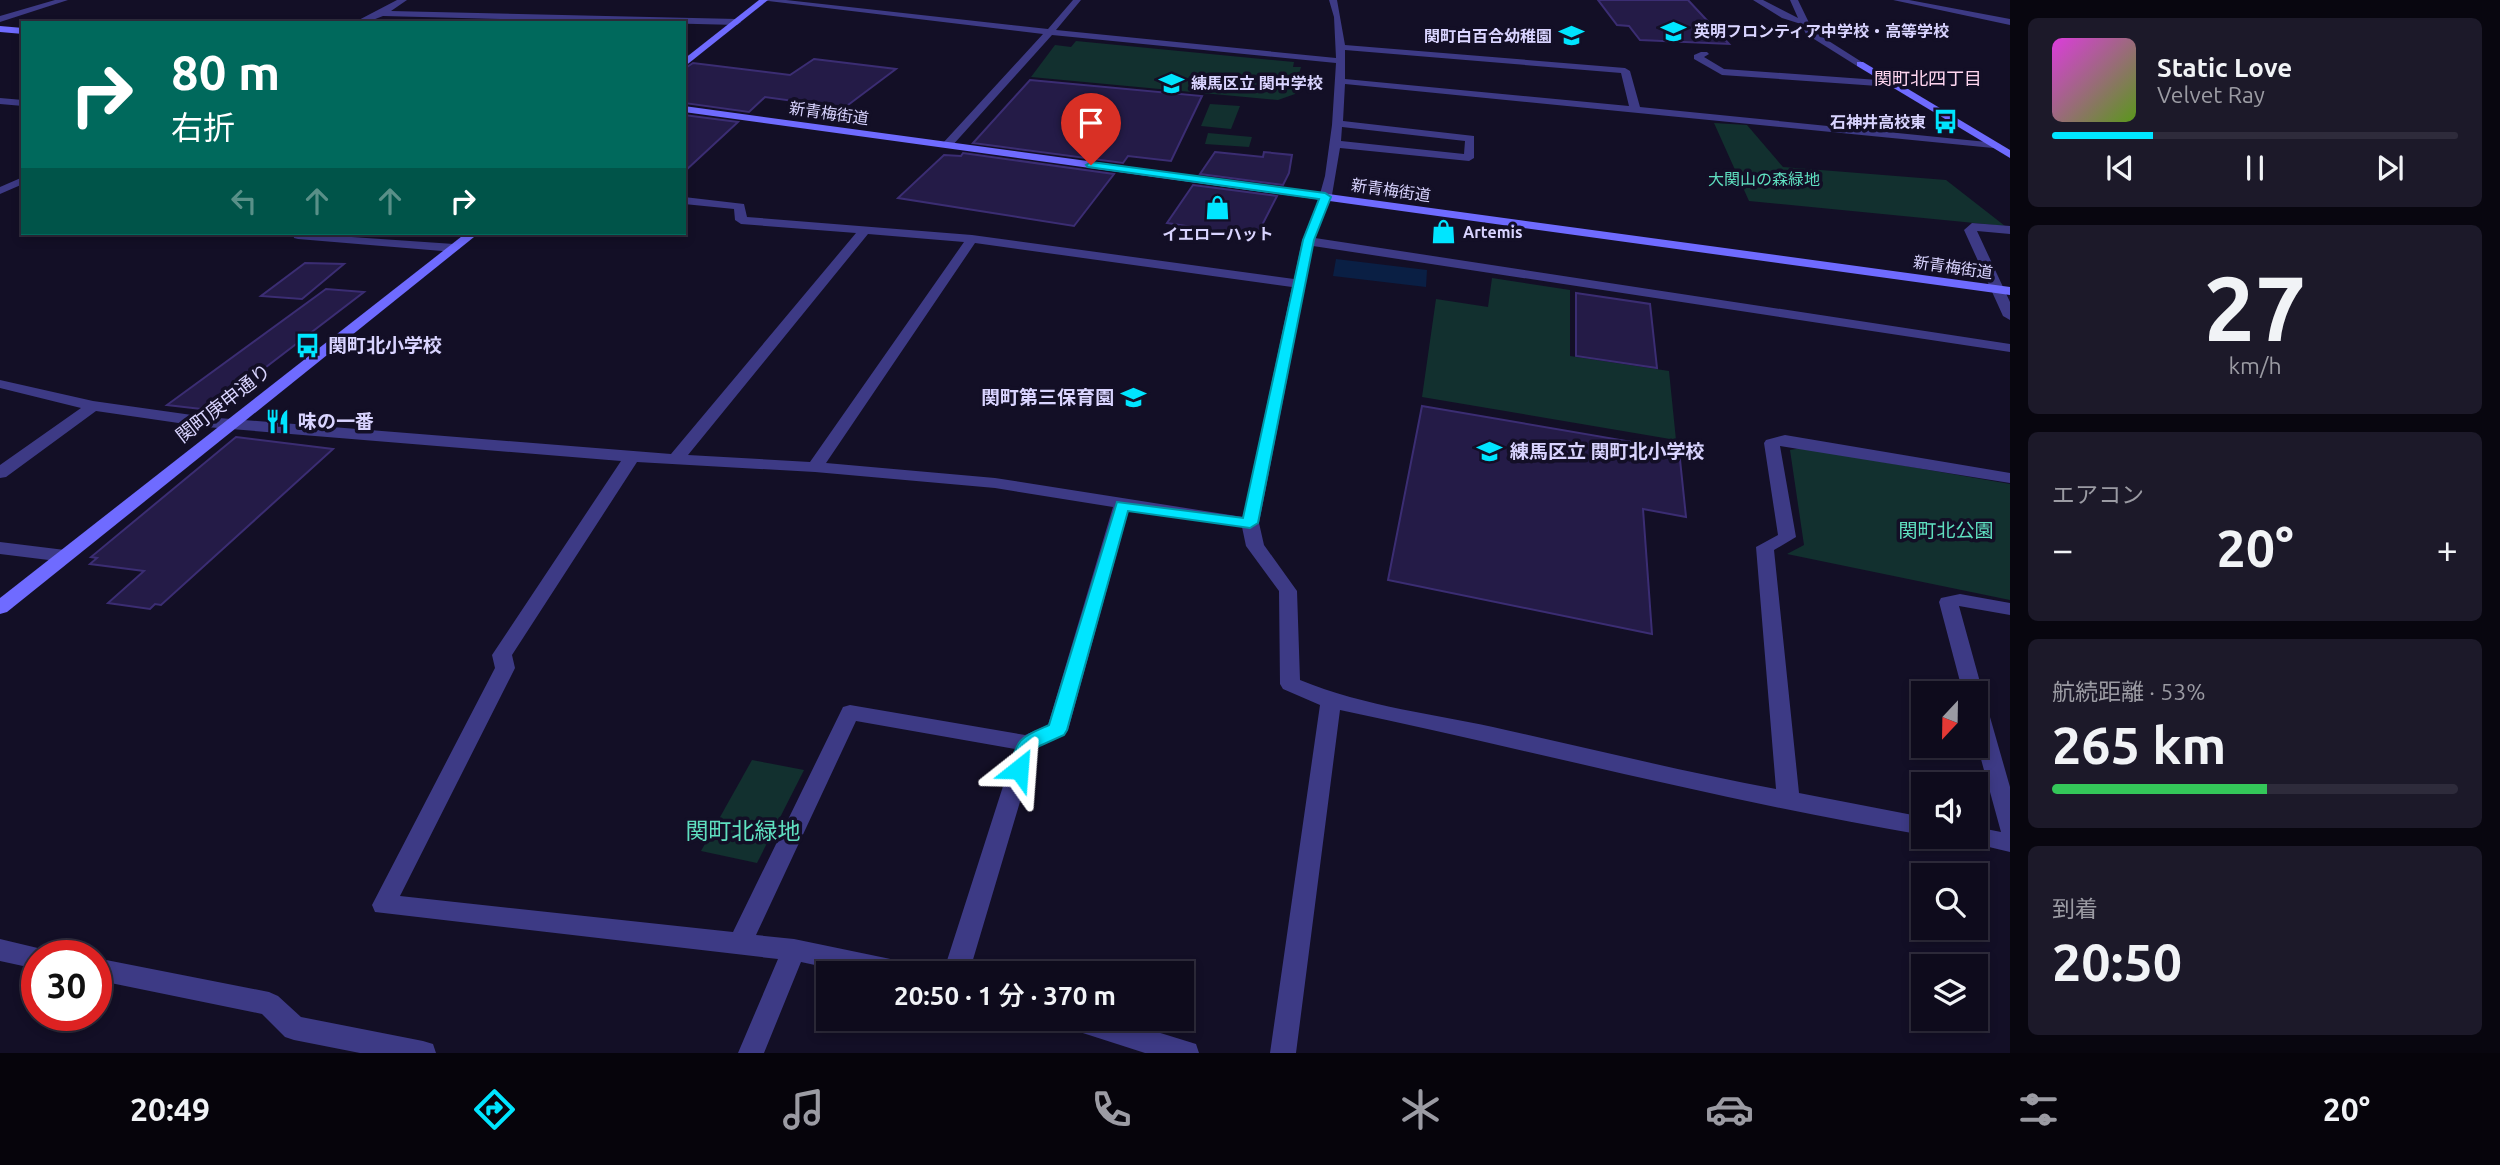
<!DOCTYPE html>
<html lang="ja">
<meta charset="utf-8">
<style>
:root{--surface:#0e0b1c;--page:#1c1929;--text:#f1f3f6;--muted:#9b9ba3;--line:#2e2b3b;--accent:#00e5ff}
body{margin:0;font-family:Ubuntu,"Noto Sans JP",sans-serif;background:var(--page);color:var(--text);height:100vh;display:flex;flex-direction:column;font-size:26px;white-space:nowrap}
*{box-sizing:border-box;margin:0}
p{font-size:23px;color:var(--muted)}
.icon{flex:none;width:38px;height:38px;fill:none;stroke:currentColor;stroke-width:2;stroke-linecap:round;stroke-linejoin:round}
.map{position:relative;flex:1;overflow:hidden}
.drawer{display:flex;flex-direction:column;gap:18px;padding:18px;background:#08060f;width:490px}
.drawer>*{flex:none}
.top-card{position:absolute;left:21px;top:21px;width:665px;height:214px;border-radius:0px;box-shadow:0 4px 10px #0003,0 0 0 2px var(--line);background:#00695c;color:#fff;overflow:hidden}
.needle{width:46px;rotate:202deg}
.controls{position:absolute;left:1911px;top:681px;display:grid;gap:14px}
.controls a{display:grid;place-items:center;width:77px;height:77px;border-radius:0px;background:var(--surface);box-shadow:0 4px 10px #0003,0 0 0 2px var(--line);font-size:35px}
.speed{position:absolute;left:21px;top:940px;display:flex;gap:14px;font-size:35px;font-weight:700;text-align:center}
.speed>*{display:grid;place-content:center;width:91px;height:91px;border-radius:50%;background:var(--surface);box-shadow:0 4px 10px #0003,0 0 0 2px var(--line);line-height:1}
.speed .limit{border:10px solid #d22;background:#fff;color:#111}
.pin{position:absolute;display:grid;place-items:center;width:60px;height:60px;color:#fff;margin:-72px -30px;border-radius:50% 50% 50% 0;rotate:-45deg;box-shadow:0 0 7px #0007}
.pin .icon{rotate:45deg}
.me{position:absolute;width:77px;margin:-38px;rotate:28deg;stroke-linejoin:round;filter:drop-shadow(0 0 5px #0008)}
.turn{display:flex;align-items:center;gap:24px;height:147px;padding:0 35px;font-size:32px}
.turn .icon{width:91px;height:91px;stroke-width:2.5}
.turn b{display:block;font-size:49px;line-height:60px}
.lanes{display:flex;align-items:center;height:66px;padding:0 35px;background:#0003;justify-content:center;gap:35px;direction:ltr}
.lanes .off{opacity:.35}
.big{font-size:52px;font-weight:600;line-height:1.1}
.drawer .widget{flex:1;display:flex;flex-direction:column;justify-content:center;gap:10px;min-width:0;padding:0 24px;border-radius:10px;background:var(--page)}
.drawer .dial{align-items:center;gap:0}
.dial b{font-size:91px;line-height:1}
.song{display:flex;align-items:center;gap:21px}
.cover{width:84px;height:84px;border-radius:10px;background:linear-gradient(135deg,hsl(300 70% 55%),hsl(90 70% 35%))}
.played{height:7px;border-radius:4px;background:linear-gradient(90deg,var(--accent) 25%,var(--line) 25%)}
.keys{display:flex;justify-content:space-around;direction:ltr}
.heat{display:flex;justify-content:space-between;align-items:center;font-size:38px;direction:ltr}
.charge{height:10px;border-radius:5px;background:linear-gradient(90deg,#34c759 53%,var(--line) 0)}
.trip{position:absolute;left:816px;top:961px;width:378px;height:70px;border-radius:0px;background:var(--surface);box-shadow:0 4px 10px #0003,0 0 0 2px var(--line);font-weight:600;line-height:70px;text-align:center}
.tab-bar{display:flex;height:112px;justify-content:space-around;align-items:center;background:#06040b;color:var(--muted)}
.tab-bar .icon{width:49px;height:49px}
.tab-bar .current{color:var(--accent)}
.tab-bar b{font-size:32px;color:var(--text)}
main{display:flex;flex:1;min-height:0}
.map>svg:first-child{display:block}
.green{fill:#12302f}
.water{fill:#0a1f44}
.building{fill:#241b47;stroke:#3b2d73;stroke-width:2}
.lines{fill:none;stroke-linecap:round;stroke-linejoin:round}
.street{fill:#3d3a85;fill-rule:evenodd}
.secondary{fill:#6f6bff;fill-rule:evenodd}
.route{fill:#00e5ff;stroke:#0095a6;stroke-width:2}
.labels{text-anchor:middle;dominant-baseline:central;stroke-width:7;stroke-linejoin:round;paint-order:stroke}
.far-poi-label{font-size:16px;font-weight:bold;fill:#d9d4ff;stroke:#130f26;text-anchor:start}
.far-street-label{font-size:16px;fill:#d9d4ff;stroke:#130f26}
.far-park-label{font-size:16px;fill:#5fe0c0;stroke:#130f26}
.far-neighbourhood-label{font-size:18px;fill:#ffd6f0;stroke:#130f26}
.poi-label{font-size:19px;font-weight:bold;fill:#d9d4ff;stroke:#130f26;text-anchor:start}
.street-label{font-size:19px;fill:#d9d4ff;stroke:#130f26}
.park-label{font-size:19px;fill:#5fe0c0;stroke:#130f26}
.near-park-label{font-size:23px;fill:#5fe0c0;stroke:#130f26}
</style>
<main>
<div class="map">
<svg width="2010" height="1053" viewBox="0 0 2010 1053">
<rect width="100%" height="100%" fill="#130f26"/>
<g class="green">
<path d="M 1076,41 L 1294,62 L 1293,67 L 1301,67 L 1299,74 L 1302,80 L 1295,94 L 1278,100 L 1031,77 L 1055,45 L 1071,47 Z"/>
<path d="M 1210,104 L 1240,106 L 1231,129 L 1201,126 Z"/>
<path d="M 1714,123 L 1747,125 L 1783,167 L 1946,180 L 2005,226 L 1749,201 Z"/>
<path d="M 1208,133 L 1252,137 L 1249,147 L 1205,144 Z"/>
<path d="M 1492,278 L 1570,290 L 1570,356 L 1669,371 L 1676,440 L 1422,397 L 1436,299 L 1488,307 Z"/>
<path d="M 1802,448 L 2010,484 L 2010,600 L 1787,554 L 1804,545 L 1790,450 Z"/>
<path d="M 752,760 L 804,770 L 757,863 L 701,851 Z"/>
</g>
<path class="water" d="M 1336,259 L 1427,270 L 1426,287 L 1333,276 Z"/>
<g class="building">
<path d="M 1598,0 L 1688,0 L 1729,44 L 1640,40 L 1629,26 L 1617,25 Z"/>
<path d="M 814,59 L 896,69 L 844,108 L 765,97 L 749,112 L 684,103 L 684,69 L 693,63 L 790,75 Z"/>
<path d="M 1030,80 L 1202,96 L 1171,161 L 1128,156 L 1123,163 L 973,143 Z"/>
<path d="M 684,115 L 738,122 L 684,172 Z"/>
<path d="M 1215,152 L 1263,157 L 1264,152 L 1292,155 L 1289,173 L 1283,185 L 1200,174 Z"/>
<path d="M 963,153 L 1114,174 L 1074,226 L 898,198 L 944,155 L 961,156 Z"/>
<path d="M 1193,185 L 1277,196 L 1256,237 L 1167,223 Z"/>
<path d="M 305,263 L 344,264 L 302,299 L 261,296 Z"/>
<path d="M 326,289 L 364,292 L 210,410 L 167,405 Z"/>
<path d="M 1576,293 L 1650,304 L 1657,368 L 1576,356 Z"/>
<path d="M 1422,406 L 1679,450 L 1686,517 L 1643,509 L 1652,634 L 1388,580 Z"/>
<path d="M 236,437 L 333,449 L 161,605 L 155,604 L 150,609 L 108,603 L 144,571 L 90,564 L 97,558 L 91,557 Z"/>
</g>
<g class="lines">
<g class="street">
<path d="M 55,0 L 68,0 L 0,22 L 0,16 Z"/>
<path d="M 397,0 L 407,0 L 391,11 L 737,19 L 741,22 L 737,25 L 383,16 L 365,23 L 353,23 Z"/>
<path d="M 760,0 L 786,0 L 1048,29 L 1073,0 L 1081,0 L 1056,30 L 1336,58 L 1334,17 L 1329,0 L 1337,0 L 1345,45 L 1625,68 L 1630,71 L 1640,107 L 1997,143 L 1997,147 L 1993,148 L 1345,84 L 1343,121 L 1474,136 L 1474,158 L 1469,161 L 1340,148 L 1332,195 L 1315,238 L 2010,344 L 2010,352 L 1313,246 L 1259,523 L 1264,545 L 1297,591 L 1300,680 C 1365,707 1437,714 1506,730 C 1596,750 1685,772 1776,789 L 1756,547 L 1778,535 L 1764,443 L 1766,440 L 1785,435 L 2010,473 L 2010,483 L 1780,446 L 1796,537 L 1774,550 L 1799,793 L 1923,817 L 1923,835 C 1727,802 1535,751 1340,710 L 1296,1053 L 1270,1053 L 1320,705 L 1283,689 L 1280,684 L 1279,591 L 1246,546 L 1242,527 L 1129,509 L 1068,730 L 1064,735 L 1036,748 L 969,973 L 943,973 L 1015,749 L 856,721 L 756,935 L 794,939 L 905,962 L 914,965 L 918,973 L 852,973 L 801,962 L 764,1053 L 738,1053 L 778,959 L 375,912 L 372,905 L 495,668 L 492,655 L 621,461 L 206,427 L 96,411 L 6,477 L 0,478 L 0,465 L 81,408 L 0,388 L 0,380 L 93,401 L 206,417 L 671,454 L 856,233 L 741,224 L 735,220 L 734,209 L 684,204 L 684,197 L 744,204 L 747,217 L 972,235 L 1294,279 L 1302,241 L 1318,201 L 1325,176 L 1332,125 L 1336,63 L 1052,35 L 951,147 L 943,147 L 943,143 L 1043,34 ZM 1345,50 L 1621,73 L 1629,106 L 1345,79 ZM 1342,127 L 1465,141 L 1464,154 L 1341,141 ZM 868,234 L 964,242 L 810,462 L 688,455 ZM 975,243 L 1292,287 L 1243,517 L 995,478 L 826,463 ZM 637,462 L 815,472 L 995,488 L 1113,507 L 1048,725 L 1025,735 L 850,705 L 843,707 L 733,932 L 400,896 L 515,668 L 512,655 Z"/>
<path d="M 1753,0 L 1763,0 L 1798,18 L 1790,0 L 1798,0 L 1813,31 L 1865,64 L 1857,66 L 1806,34 L 1801,24 L 1782,18 Z"/>
<path d="M 1893,0 L 1909,0 L 2010,19 L 2010,25 Z"/>
<path d="M 1701,52 L 1707,52 L 1709,54 L 1704,57 L 1724,69 L 1892,81 L 1897,84 L 1892,87 L 1722,75 L 1694,59 L 1694,55 Z"/>
<path d="M 0,98 L 23,100 L 23,106 L 0,104 Z"/>
<path d="M 23,177 L 23,184 L 0,194 L 0,187 Z"/>
<path d="M 1972,223 L 2010,226 L 2010,234 L 1977,231 L 2010,302 L 2010,320 L 2003,316 L 1964,230 Z"/>
<path d="M 293,233 L 454,244 L 460,248 L 454,252 L 298,239 L 294,238 Z"/>
<path d="M 0,542 L 65,550 L 74,556 L 65,562 L 0,554 Z"/>
<path d="M 1960,594 L 2010,603 L 2010,615 L 1959,606 L 1983,693 L 1981,697 L 1986,703 L 2010,787 L 2010,852 L 1968,842 L 1965,836 L 1976,836 L 1976,827 L 2001,832 L 1976,741 L 1976,693 L 1963,693 L 1939,602 L 1941,598 Z"/>
<path d="M 0,939 L 46,950 L 48,956 L 37,956 L 37,969 L 0,961 Z"/>
<path d="M 96,958 L 269,992 L 278,996 L 301,1017 L 423,1041 L 433,1044 L 436,1053 L 360,1053 L 294,1040 L 285,1037 L 262,1014 L 96,980 Z"/>
<path d="M 1057,1018 L 1112,1018 L 1196,1044 L 1199,1053 L 1145,1053 L 1061,1026 Z"/>
</g>
<g class="secondary">
<path d="M 759,0 L 768,0 L 684,67 L 684,59 Z"/>
<path d="M 0,26 L 23,28 L 23,34 L 0,32 Z"/>
<path d="M 1857,62 L 1863,62 L 2010,150 L 2010,158 L 1857,66 Z"/>
<path d="M 684,106 L 2010,287 L 2010,295 L 684,112 Z"/>
<path d="M 466,233 L 479,233 L 7,612 L 0,614 L 0,598 Z"/>
</g>
</g>
<path class="route" d="M 1091,162 L 1325,193 L 1331,197 L 1314,240 L 1258,523 L 1250,528 L 1128,511 L 1067,730 L 1064,735 L 1035,748 L 1026,774 L 1019,776 L 1012,774 L 1009,769 C 1019,737 1018,739 1049,725 L 1117,502 L 1243,518 L 1303,240 L 1319,199 L 1088,167 L 1086,165 Z"/>
<defs>
<symbol id="school-bare" viewBox="-9 -9 18 18"><path d="M0-5L7-2L0 1L-7-2ZM-4 1L0 2.5L4 1V4Q0 6-4 4Z" fill="#00e5ff" stroke="#130f26" stroke-width="2.5" paint-order="stroke"/></symbol>
<symbol id="bus-bare" viewBox="-9 -9 18 18"><path d="M-5-6H5V4H4V6H2V4H-2V6H-4V4H-5ZM-3.5-4V0h7V-4ZM-3.5 1.2v1.5H-2V1.2ZM2 1.2v1.5H3.5V1.2Z" fill="#00e5ff" stroke="#130f26" stroke-width="2.5" paint-order="stroke"/></symbol>
<symbol id="shop-bare" viewBox="-9 -9 18 18"><path d="M-5-2.5h2.3a2.7 3.5 0 0 1 5.4 0H5L5.5 6h-11ZM-1.5-2.5h3a1.5 2.3 0 0 0-3 0Z" fill="#00e5ff" stroke="#130f26" stroke-width="2.5" paint-order="stroke"/></symbol>
<symbol id="restaurant-bare" viewBox="-9 -9 18 18"><path d="M-5-6h1v4h1v-4h1v4h1v-4h1v5L-1.5 .5V6h-2V.5L-5-1ZM5-6V6H3V1.5H1.5Q1.5-4 5-6Z" fill="#00e5ff" stroke="#130f26" stroke-width="2.5" paint-order="stroke"/></symbol>
</defs>
<g fill-rule="evenodd">
<use href="#school-bare" x="1656" y="14" width="35" height="35"/>
<use href="#school-bare" x="1554" y="18" width="35" height="35"/>
<use href="#school-bare" x="1154" y="66" width="35" height="35"/>
<use href="#bus-bare" x="1928" y="104" width="35" height="35"/>
<use href="#shop-bare" x="1200" y="190" width="35" height="35"/>
<use href="#shop-bare" x="1426" y="214" width="35" height="35"/>
<use href="#bus-bare" x="290" y="328" width="35" height="35"/>
<use href="#school-bare" x="1116" y="380" width="35" height="35"/>
<use href="#restaurant-bare" x="260" y="404" width="35" height="35"/>
<use href="#school-bare" x="1472" y="434" width="35" height="35"/>
</g>
<g class="labels">
<g class="far-poi-label">
<text x="1694" y="31">英明フロンティア中学校・高等学校</text>
<text x="1552" y="36" text-anchor="end">関町白百合幼稚園</text>
<text x="1191" y="83">練馬区立 関中学校</text>
<text x="1926" y="122" text-anchor="end">石神井高校東</text>
<text x="1463" y="232">Artemis</text>
<text x="1218" y="234" text-anchor="middle">イエローハット</text>
</g>
<g class="far-street-label">
<text transform="translate(829 113) rotate(8)">新青梅街道</text>
<text transform="translate(1391 190) rotate(8)">新青梅街道</text>
<text transform="translate(1953 267) rotate(8)">新青梅街道</text>
</g>
<g class="far-park-label">
<text x="1764" y="179">大関山の森緑地</text>
</g>
<g class="far-neighbourhood-label">
<text x="1928" y="78">関町北四丁目</text>
</g>
<g class="poi-label">
<text x="328" y="345">関町北小学校</text>
<text x="1114" y="397" text-anchor="end">関町第三保育園</text>
<text x="298" y="421">味の一番</text>
<text x="1510" y="451">練馬区立 関町北小学校</text>
</g>
<g class="street-label">
<text transform="translate(223 403) rotate(-38)">関町庚申通り</text>
</g>
<g class="park-label">
<text x="1946" y="530">関町北公園</text>
</g>
<g class="near-park-label">
<text x="743" y="830">関町北緑地</text>
</g>
</g>
</svg>
<div class="controls">
<a><svg class="needle" viewBox="-14 -14 28 28"><path d="M0-13l5 13h-10z" fill="#e53935"/><path d="M0 13l5-13h-10z" fill="#9b9ba3"/></svg></a>
<a><svg class="icon" aria-label="sound" viewBox="0 0 24 24"><path d="M4 9h4l5-4v14l-5-4H4zM17 9q2 3 0 6"/></svg></a>
<a><svg class="icon" aria-label="search" viewBox="0 0 24 24"><circle cx="10" cy="10" r="6"/><path d="M15 15l6 6"/></svg></a>
<a><svg class="icon" aria-label="layers" viewBox="0 0 24 24"><path d="M12 4l9 5-9 5-9-5zM3 14l9 5 9-5"/></svg></a>
</div>
<div class="speed"><div class="limit">30</div></div>
<div class="pin" style="left:1091px;top:165px;background:#d93025"><svg class="icon" aria-label="arrive" viewBox="0 0 24 24"><path d="M6 21V4h12l-3 4 3 4H6"/></svg></div>
<svg class="me" style="left:1019px;top:769px" viewBox="-20 -20 40 40"><path d="M0-17L14 15 0 8-14 15z" fill="#00e5ff" stroke="#fff" stroke-width="4"/></svg>
<div class="trip">20:50 · 1 分 · 370 m</div>
<div class="top-card">
<div class="turn"><svg class="icon" aria-label="right" viewBox="0 0 24 24"><path d="M7 20v-9h11M14 6l5 5-5 5"/></svg><div><b>80 m</b>右折</div></div>
<div class="lanes"><svg class="icon off" aria-label="left" viewBox="0 0 24 24"><path d="M17 20v-9H6M10 6l-5 5 5 5"/></svg><svg class="icon off" aria-label="ahead" viewBox="0 0 24 24"><path d="M12 20V5M6 11l6-6 6 6"/></svg><svg class="icon off" aria-label="ahead" viewBox="0 0 24 24"><path d="M12 20V5M6 11l6-6 6 6"/></svg><svg class="icon" aria-label="right" viewBox="0 0 24 24"><path d="M7 20v-9h11M14 6l5 5-5 5"/></svg></div>
</div>
</div>
<section class="drawer">
<div class="widget">
<div class="song"><i class="cover"></i><div><b>Static Love</b><p>Velvet Ray</p></div></div>
<div class="played"></div>
<div class="keys"><svg class="icon" aria-label="previous" viewBox="0 0 24 24"><path d="M18 5L8 12l10 7zM5 5v14"/></svg><svg class="icon" aria-label="pause" viewBox="0 0 24 24"><path d="M8 5v14M16 5v14"/></svg><svg class="icon" aria-label="next" viewBox="0 0 24 24"><path d="M6 5l10 7-10 7zM19 5v14"/></svg></div>
</div>
<div class="widget dial"><b>27</b><p>km/h</p></div>
<div class="widget"><p>エアコン</p>
<div class="heat"><a>−</a><b class="big">20°</b><a>+</a></div>
</div>
<div class="widget"><p>航続距離 · 53%</p><b class="big">265 km</b><div class="charge"></div></div>
<div class="widget"><p>到着</p><b class="big">20:50</b></div>
</section>
</main>
<nav class="tab-bar">
<b>20:49</b>
<svg class="icon current" aria-label="directions" viewBox="0 0 24 24"><path d="M12 3l9 9-9 9-9-9zM9 14v-3h6M13 9l2 2-2 2"/></svg>
<svg class="icon" aria-label="music" viewBox="0 0 24 24"><path d="M9 18V5l10-2v13"/><circle cx="6" cy="18" r="3"/><circle cx="16" cy="16" r="3"/></svg>
<svg class="icon" aria-label="phone" viewBox="0 0 24 24"><path d="M5 4h4l2 5-3 2q2 4 5 5l2-3 5 2v4C11 20 4 13 5 4z"/></svg>
<svg class="icon" aria-label="climate" viewBox="0 0 24 24"><path d="M12 3v18M4 7l16 10M4 17L20 7"/></svg>
<svg class="icon" aria-label="car" viewBox="0 0 24 24"><path d="M5 17H2v-5l4-1 3-4h7l3 4 3 1v5h-3M9 17h6M6 11h13"/><circle cx="7" cy="17" r="2"/><circle cx="17" cy="17" r="2"/></svg>
<svg class="icon" aria-label="filters" viewBox="0 0 24 24"><path d="M4 7h16M4 17h16"/><circle cx="9" cy="7" r="2"/><circle cx="15" cy="17" r="2"/></svg>
<b>20°</b>
</nav>
